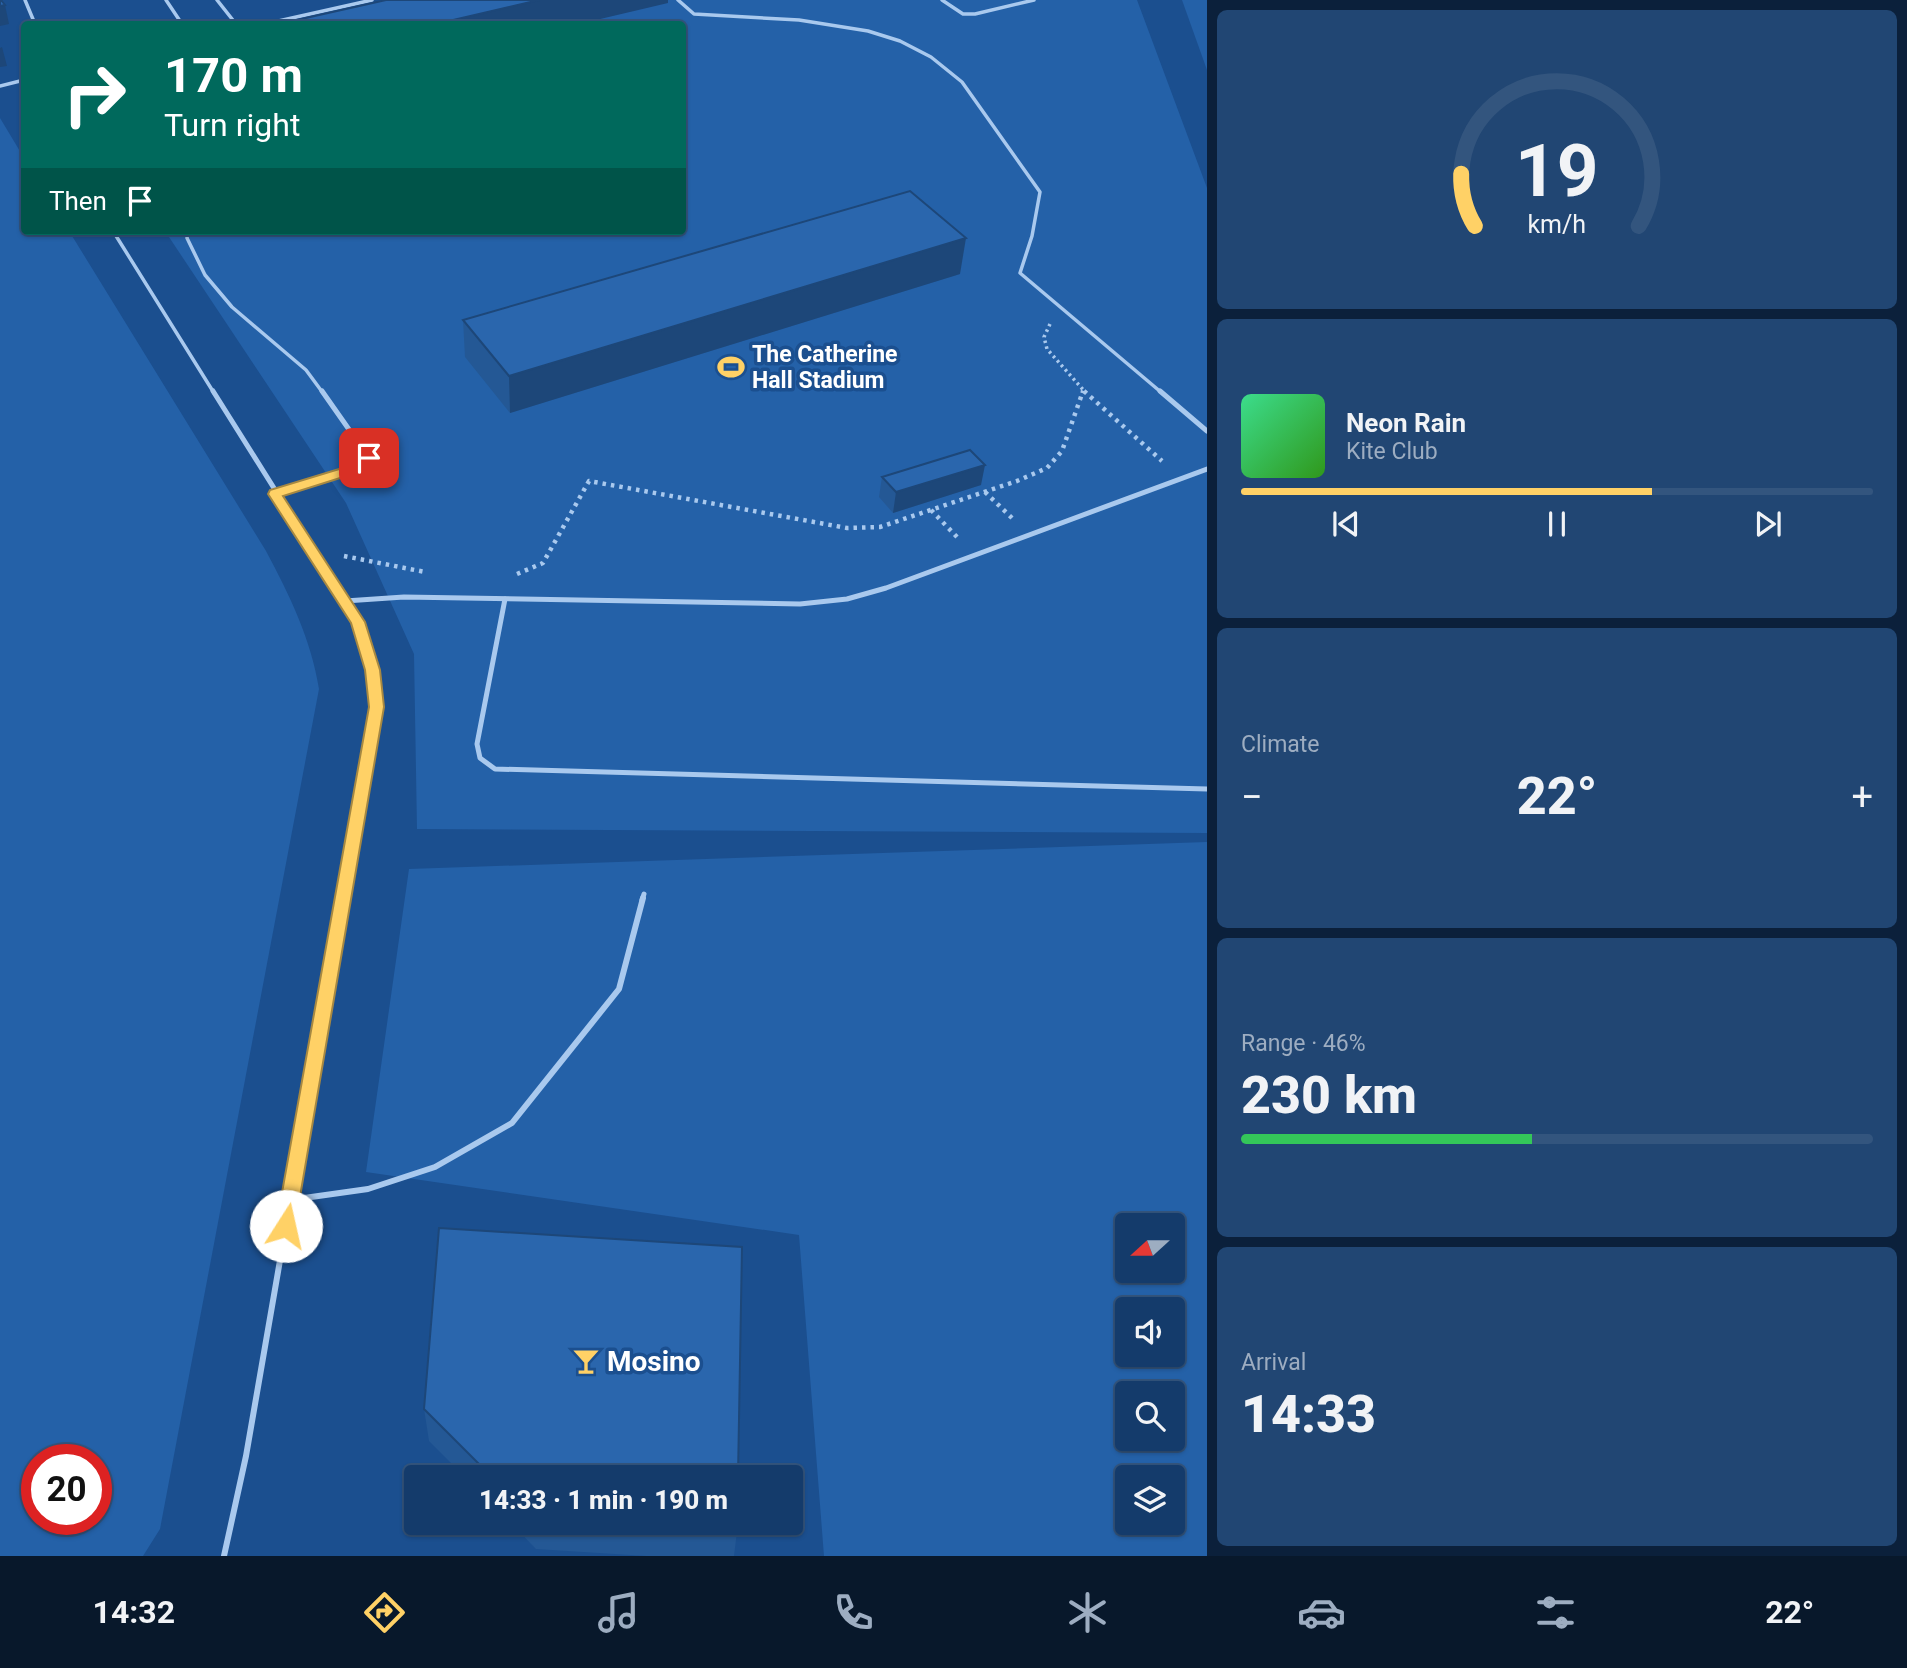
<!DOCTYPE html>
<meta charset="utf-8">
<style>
:root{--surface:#143b6b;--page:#214673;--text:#f1f3f6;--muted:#9dadc1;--line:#33557e;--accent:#ffd166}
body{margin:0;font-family:Roboto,sans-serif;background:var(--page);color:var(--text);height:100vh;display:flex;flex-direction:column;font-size:26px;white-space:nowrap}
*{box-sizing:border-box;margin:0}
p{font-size:23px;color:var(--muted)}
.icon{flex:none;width:38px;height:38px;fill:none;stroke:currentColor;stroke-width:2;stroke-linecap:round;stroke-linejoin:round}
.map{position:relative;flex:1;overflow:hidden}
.details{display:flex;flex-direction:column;gap:10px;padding:10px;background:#0b203b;width:700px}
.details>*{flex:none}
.top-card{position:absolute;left:21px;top:21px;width:665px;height:214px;border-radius:7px;box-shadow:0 2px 5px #0004,0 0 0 2px var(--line);background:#00695c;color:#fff;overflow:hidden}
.needle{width:46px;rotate:249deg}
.controls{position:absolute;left:1115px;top:1213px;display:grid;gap:14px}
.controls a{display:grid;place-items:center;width:70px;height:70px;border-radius:7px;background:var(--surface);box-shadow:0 2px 5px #0004,0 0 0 2px var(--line);font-size:35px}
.speed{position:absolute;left:21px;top:1444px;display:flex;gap:14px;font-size:35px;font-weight:700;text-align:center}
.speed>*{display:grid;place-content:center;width:91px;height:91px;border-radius:50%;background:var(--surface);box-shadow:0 2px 5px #0004,0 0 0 2px var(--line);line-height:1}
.speed .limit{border:10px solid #d22;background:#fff;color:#111}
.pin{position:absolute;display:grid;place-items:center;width:60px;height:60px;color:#fff;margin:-30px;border-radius:14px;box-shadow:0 4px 10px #0006}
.me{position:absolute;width:77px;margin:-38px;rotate:10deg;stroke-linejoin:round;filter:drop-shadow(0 0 5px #0008)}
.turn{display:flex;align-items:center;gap:24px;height:147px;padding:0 28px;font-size:32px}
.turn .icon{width:91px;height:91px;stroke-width:2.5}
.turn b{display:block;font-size:49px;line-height:60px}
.then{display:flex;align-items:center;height:66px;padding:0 28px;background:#0003;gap:14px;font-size:26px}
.big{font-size:52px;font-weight:800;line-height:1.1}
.details .card{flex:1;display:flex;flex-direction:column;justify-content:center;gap:10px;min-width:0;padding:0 24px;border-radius:10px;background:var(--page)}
.details .dial{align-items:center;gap:0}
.dial svg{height:182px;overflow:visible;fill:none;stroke:var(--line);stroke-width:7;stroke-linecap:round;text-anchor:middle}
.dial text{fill:var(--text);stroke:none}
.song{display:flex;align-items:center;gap:21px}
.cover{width:84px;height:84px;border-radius:10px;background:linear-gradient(135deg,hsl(150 70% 55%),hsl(110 70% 35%))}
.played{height:7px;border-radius:4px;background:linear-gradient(90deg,var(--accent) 65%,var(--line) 65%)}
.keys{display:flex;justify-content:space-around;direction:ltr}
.heat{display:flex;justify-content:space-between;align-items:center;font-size:38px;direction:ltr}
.charge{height:10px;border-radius:5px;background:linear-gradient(90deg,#34c759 46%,var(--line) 0)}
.trip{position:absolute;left:404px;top:1465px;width:399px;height:70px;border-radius:7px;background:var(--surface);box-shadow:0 2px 5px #0004,0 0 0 2px var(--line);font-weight:800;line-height:70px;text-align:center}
.tab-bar{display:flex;height:112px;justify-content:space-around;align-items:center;background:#08182b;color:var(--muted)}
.tab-bar .icon{width:49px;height:49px}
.tab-bar .current{color:var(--accent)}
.tab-bar b{font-size:32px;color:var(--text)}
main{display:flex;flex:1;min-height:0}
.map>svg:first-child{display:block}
.green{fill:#2461a8;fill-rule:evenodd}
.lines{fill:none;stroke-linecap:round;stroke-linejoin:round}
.path-far1{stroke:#a9c9ee;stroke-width:3.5;stroke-dasharray:2.5 3.5;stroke-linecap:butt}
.path{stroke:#a9c9ee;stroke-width:4.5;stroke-dasharray:3.5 5;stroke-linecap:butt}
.lane-far2{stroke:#a9c9ee;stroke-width:3.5}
.lane-far1{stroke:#a9c9ee;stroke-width:5}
.lane{stroke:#a9c9ee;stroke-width:6}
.wall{fill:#245895}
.shaded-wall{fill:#1d4779}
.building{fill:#2a66ad;stroke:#1d4779;stroke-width:2}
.route{fill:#ffd166;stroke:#a68842;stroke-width:2}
.labels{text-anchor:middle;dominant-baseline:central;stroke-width:7;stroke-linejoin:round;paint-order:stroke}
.poi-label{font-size:23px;font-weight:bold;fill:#fff;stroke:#1b4f8f;text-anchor:start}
.near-poi-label{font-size:28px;font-weight:bold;fill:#fff;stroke:#1b4f8f;text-anchor:start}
</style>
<main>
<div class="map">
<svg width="1207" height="1556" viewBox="0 0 1207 1556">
<rect width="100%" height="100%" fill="#1b4f8f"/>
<g class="green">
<path d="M 465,0 L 1137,0 L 1207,188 L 1207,833 L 417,829 L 414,654 L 346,503 L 165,231 L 682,231 L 682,24 L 365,24 Z"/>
<path d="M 1182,0 L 1207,0 L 1207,70 Z"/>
<path d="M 0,118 L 24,158 L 24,231 L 69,231 L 266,551 C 290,596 311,639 319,689 L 160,1529 L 143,1556 L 0,1556 ZM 37,1460 L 96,1460 L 96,1519 L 37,1519 Z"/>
<path d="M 1207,842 L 1207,1556 L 824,1556 L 799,1235 L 366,1172 L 409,869 ZM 1127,1225 L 1172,1225 L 1172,1270 L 1127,1270 ZM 1127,1309 L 1172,1309 L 1172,1354 L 1127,1354 ZM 1127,1393 L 1172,1393 L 1172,1438 L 1127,1438 ZM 1127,1477 L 1172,1477 L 1172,1522 L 1127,1522 Z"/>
</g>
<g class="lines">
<g class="path-far1">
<path d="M 1050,324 L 1044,337 L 1047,349 L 1086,393"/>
<path d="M 1082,393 L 1083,390"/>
</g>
<g class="path">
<path d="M 1084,391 L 1162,461"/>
<path d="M 985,492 L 1012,518"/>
<path d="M 931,510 L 957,537"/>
<path d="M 344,556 L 425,572"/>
<path d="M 517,574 L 543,563 L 589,481 L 847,528 L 880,527 L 1017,481 L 1047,468 L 1062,451 L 1083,391"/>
</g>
<g class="lane-far2">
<path d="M 25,0 L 35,24"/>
<path d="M 166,0 L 182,24"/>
<path d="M 217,0 L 236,24"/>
<path d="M 678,0 L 694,14 L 799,20 L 868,31 L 900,41 L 931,57 L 962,82 L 1040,192 L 1032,236 L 1020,273 L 1162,393"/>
<path d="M 942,0 L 963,14 L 975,14 L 1034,0"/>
<path d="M 265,24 L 372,0"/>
<path d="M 0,86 L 24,80"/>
<path d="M 113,231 L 214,393"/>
<path d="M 188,231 L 187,238 L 205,275 L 232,307 L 306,370 L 323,393"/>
</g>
<g class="lane-far1">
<path d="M 213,391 L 358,622 L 373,670 L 376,707 L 343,900"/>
<path d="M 1160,391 L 1207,431"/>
<path d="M 275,494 L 354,469 L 369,458 L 322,391"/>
<path d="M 505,599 L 477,744 L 480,758 L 495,769 L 1207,789"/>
<path d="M 345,601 L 404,597 L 800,604 L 847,599 L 886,588 L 1207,469"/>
<path d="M 642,900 L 644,894"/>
</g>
<g class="lane">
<path d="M 290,1200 L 368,1189 L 435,1167 L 512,1123 L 619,989 L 643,898"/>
<path d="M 224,1556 L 246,1456 L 343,898"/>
</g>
</g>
<g class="wall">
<path d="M 960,274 L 510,413 L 465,357 L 463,320 Z"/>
<path d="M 882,477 L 981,485 L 893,513 L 879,497 Z"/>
<path d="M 424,1409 L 738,1477 L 465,1477 L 429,1441 Z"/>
<path d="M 510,1522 L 738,1522 L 737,1532 L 734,1556 L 646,1556 L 536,1549 Z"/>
</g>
<g class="shaded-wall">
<path d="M 539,0 L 668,0 L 668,3 L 579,24 L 436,24 Z"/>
<path d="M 5,5 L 9,24 L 0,26 L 0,6 Z"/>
<path d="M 2,47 L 7,66 L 0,67 L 0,48 Z"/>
<path d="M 966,238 L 960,274 L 510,413 L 509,376 Z"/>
<path d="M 985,465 L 981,485 L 893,513 L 896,492 Z"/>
</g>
<g class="building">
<path d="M 0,0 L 1,0 L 5,5 L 0,6 Z"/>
<path d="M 386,0 L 539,0 L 436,24 L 279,24 Z"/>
<path d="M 910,191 L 966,238 L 509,376 L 463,320 Z"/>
<path d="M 970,450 L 985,465 L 896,492 L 882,477 Z"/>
<path d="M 439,1228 L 742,1247 L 738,1477 L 492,1477 L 424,1409 Z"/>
<path d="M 586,1522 L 738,1522 L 737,1532 Z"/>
</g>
<path class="route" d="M 369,454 L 376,458 L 359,472 L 283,496 L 365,622 L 380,670 L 384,707 L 295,1226 L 293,1232 L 286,1234 L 279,1232 L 276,1226 L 369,707 L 365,670 L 351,623 L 268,494 L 270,490 L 349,466 Z"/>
<defs>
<symbol id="stadium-bare" viewBox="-9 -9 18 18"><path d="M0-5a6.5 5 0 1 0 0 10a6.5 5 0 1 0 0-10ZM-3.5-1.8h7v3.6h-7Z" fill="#ffd166" stroke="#1b4f8f" stroke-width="2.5" paint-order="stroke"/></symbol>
<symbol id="bar-bare" viewBox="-9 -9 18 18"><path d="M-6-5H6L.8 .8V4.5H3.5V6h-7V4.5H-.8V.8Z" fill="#ffd166" stroke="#1b4f8f" stroke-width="2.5" paint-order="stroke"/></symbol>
</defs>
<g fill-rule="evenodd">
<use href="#stadium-bare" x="712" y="348" width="38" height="38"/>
<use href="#bar-bare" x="567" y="1342" width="38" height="38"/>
</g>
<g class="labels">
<g class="poi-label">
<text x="752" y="354">The Catherine<tspan x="752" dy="26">Hall Stadium</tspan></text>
</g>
<g class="near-poi-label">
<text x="607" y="1361">Mosino</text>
</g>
</g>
</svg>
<div class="controls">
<a><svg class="needle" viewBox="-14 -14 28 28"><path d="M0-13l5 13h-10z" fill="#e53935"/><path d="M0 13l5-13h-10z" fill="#9dadc1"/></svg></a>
<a><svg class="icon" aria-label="sound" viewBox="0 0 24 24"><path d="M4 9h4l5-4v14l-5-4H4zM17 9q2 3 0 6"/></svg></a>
<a><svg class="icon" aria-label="search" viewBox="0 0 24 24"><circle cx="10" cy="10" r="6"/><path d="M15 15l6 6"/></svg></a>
<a><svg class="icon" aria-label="layers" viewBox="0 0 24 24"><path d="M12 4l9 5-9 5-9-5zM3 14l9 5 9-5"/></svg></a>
</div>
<div class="speed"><div class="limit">20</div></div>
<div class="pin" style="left:369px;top:458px;background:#d93025"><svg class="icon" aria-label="arrive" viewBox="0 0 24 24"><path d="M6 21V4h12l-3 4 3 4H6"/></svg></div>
<svg class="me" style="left:286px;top:1226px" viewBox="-20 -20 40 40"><circle r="19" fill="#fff"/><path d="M0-13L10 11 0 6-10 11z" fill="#ffd166"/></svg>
<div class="trip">14:33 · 1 min · 190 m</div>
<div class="top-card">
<div class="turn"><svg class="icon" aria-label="right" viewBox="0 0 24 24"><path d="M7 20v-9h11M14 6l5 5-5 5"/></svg><div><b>170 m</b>Turn right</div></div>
<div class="then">Then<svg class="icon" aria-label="arrive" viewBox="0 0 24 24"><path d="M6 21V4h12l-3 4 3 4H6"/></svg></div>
</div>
</div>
<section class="details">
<div class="card dial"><svg viewBox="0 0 100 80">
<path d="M14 69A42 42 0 1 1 86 69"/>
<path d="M14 69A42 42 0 0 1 8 46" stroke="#ffd166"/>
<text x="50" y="56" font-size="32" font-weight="700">19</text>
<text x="50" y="72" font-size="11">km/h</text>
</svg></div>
<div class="card">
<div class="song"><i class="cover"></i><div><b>Neon Rain</b><p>Kite Club</p></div></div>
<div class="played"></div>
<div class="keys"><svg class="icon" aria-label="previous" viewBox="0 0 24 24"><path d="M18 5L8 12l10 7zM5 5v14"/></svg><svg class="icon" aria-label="pause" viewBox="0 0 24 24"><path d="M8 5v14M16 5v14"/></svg><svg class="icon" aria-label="next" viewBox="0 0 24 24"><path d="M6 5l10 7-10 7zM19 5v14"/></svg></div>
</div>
<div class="card"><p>Climate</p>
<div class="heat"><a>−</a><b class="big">22°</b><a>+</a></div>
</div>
<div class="card"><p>Range · 46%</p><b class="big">230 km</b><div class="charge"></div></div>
<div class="card"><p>Arrival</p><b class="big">14:33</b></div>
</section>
</main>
<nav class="tab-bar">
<b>14:32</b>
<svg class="icon current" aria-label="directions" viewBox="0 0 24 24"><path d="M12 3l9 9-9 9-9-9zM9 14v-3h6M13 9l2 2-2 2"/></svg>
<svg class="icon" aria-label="music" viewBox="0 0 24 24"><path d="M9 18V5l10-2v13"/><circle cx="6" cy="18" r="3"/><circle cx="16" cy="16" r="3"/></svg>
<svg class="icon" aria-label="phone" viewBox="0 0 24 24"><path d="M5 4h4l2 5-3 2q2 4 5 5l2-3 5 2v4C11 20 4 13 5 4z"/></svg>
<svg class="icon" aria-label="climate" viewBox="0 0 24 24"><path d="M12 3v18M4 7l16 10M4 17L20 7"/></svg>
<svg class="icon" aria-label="car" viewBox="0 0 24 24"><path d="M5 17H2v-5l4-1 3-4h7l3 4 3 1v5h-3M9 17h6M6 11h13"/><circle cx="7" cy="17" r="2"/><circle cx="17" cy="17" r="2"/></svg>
<svg class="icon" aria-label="filters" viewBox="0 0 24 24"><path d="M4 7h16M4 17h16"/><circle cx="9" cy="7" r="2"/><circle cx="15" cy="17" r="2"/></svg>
<b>22°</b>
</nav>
